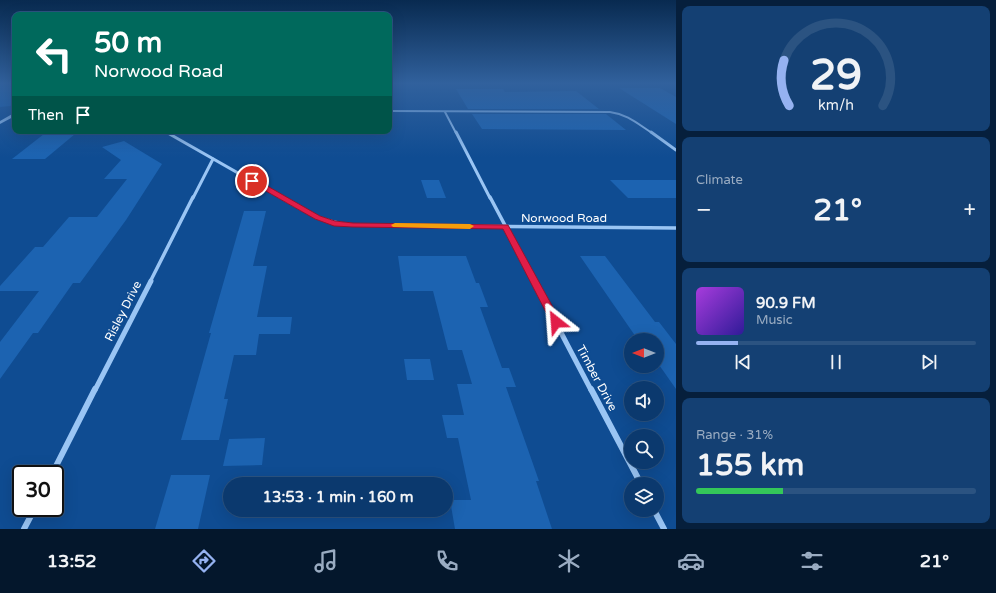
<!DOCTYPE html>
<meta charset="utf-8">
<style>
:root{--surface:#0b396e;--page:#144073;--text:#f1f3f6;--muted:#9aacc2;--line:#2b5381;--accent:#95b2f1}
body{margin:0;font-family:"Varela Round",sans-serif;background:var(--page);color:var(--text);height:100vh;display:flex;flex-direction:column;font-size:15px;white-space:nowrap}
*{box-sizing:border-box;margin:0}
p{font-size:13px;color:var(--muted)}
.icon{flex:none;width:22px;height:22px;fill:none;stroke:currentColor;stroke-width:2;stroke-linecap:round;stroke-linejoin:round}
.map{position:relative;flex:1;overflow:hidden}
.drawer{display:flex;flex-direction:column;gap:6px;padding:6px;background:#061f3c;width:320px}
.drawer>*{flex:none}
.banner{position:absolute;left:12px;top:12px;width:380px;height:122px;border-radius:8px;box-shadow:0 4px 16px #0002,0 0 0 1px var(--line);background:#00695c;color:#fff;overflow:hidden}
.needle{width:26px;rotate:270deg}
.fabs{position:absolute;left:624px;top:333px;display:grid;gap:8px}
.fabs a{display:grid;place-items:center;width:40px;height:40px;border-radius:50%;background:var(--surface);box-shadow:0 4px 16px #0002,0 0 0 1px var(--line);font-size:20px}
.speed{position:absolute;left:12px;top:465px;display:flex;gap:8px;font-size:20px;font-weight:700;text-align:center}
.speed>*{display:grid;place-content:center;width:52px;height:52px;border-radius:50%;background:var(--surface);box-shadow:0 4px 16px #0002,0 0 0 1px var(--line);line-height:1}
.speed .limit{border:2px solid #111;border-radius:6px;background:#fff;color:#111}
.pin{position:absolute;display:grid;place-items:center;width:34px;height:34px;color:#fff;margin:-17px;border:2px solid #fff;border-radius:50%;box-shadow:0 1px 4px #0007}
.me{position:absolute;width:44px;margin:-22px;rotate:332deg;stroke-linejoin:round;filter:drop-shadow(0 0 3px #0008)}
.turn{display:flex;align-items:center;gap:14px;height:84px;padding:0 16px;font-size:18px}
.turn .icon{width:52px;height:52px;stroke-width:2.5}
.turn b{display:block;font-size:28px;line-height:34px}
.then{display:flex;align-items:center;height:38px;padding:0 16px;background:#0003;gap:8px;font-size:15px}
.big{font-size:30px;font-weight:800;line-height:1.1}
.drawer .tile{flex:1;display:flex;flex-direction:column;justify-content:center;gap:6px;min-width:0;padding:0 14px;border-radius:8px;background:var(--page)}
.drawer .dial{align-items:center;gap:0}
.dial svg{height:104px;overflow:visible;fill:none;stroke:var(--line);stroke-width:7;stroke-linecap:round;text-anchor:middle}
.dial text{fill:var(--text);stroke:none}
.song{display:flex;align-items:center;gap:12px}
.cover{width:48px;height:48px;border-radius:6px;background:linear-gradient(135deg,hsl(280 70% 55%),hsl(250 70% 35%))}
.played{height:4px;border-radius:2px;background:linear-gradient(90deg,var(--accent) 15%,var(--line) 15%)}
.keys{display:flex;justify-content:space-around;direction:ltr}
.heat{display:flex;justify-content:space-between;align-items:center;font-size:22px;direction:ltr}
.charge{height:6px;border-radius:3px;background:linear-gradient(90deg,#34c759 31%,var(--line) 0)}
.trip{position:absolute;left:223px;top:477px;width:230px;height:40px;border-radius:20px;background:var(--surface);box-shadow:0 4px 16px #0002,0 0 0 1px var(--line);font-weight:800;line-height:40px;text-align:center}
.dock{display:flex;height:64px;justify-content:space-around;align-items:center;background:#04172c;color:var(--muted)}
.dock .icon{width:28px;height:28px}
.dock .active{color:var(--accent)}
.dock b{font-size:18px;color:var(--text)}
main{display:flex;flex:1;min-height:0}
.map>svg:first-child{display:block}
.green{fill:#165eac}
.building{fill:#1c63b1}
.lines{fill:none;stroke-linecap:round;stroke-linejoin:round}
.minor-far4{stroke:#9ac5f4;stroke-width:2}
.minor-far3{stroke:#9ac5f4;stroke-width:3}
.minor-far2{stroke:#9ac5f4;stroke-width:3.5}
.minor-far1{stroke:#9ac5f4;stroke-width:5}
.minor{stroke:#9ac5f4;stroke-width:6}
.tertiary{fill:#9ac5f4;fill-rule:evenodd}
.route{fill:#e11d48;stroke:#92132f}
.slow{fill:#f59e0b}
.labels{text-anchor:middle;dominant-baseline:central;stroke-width:4;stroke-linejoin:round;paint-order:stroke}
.street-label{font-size:12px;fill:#fff;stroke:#0f4c92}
</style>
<main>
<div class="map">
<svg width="676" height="529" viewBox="0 0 676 529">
<rect width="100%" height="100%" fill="#0f4c92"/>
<path class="green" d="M 0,83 L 15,83 L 15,104 L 10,106 L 0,107 Z"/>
<g class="building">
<path d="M 619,88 L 660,88 L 676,97 L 676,124 Z"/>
<path d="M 456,89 L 503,89 L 505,92 L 576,91 L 599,109 L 468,109 Z"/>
<path d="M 472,114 L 606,114 L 626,130 L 482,129 Z"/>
<path d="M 44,134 L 75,134 L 45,159 L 12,159 Z"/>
<path d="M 124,141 L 162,164 L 126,220 L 80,283 L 73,283 L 38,333 L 33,333 L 0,379 L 0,342 L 39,291 L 0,291 L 0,286 L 35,247 L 43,247 L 69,217 L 97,217 L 127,179 L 104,179 L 121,160 L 102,147 Z"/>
<path d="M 421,180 L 439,180 L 446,198 L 427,198 Z"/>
<path d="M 610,180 L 676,180 L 676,198 L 628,198 Z"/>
<path d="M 244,211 L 266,211 L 253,266 L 267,266 L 257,317 L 292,317 L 290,334 L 259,334 L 256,355 L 234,355 L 224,399 L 228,399 L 219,440 L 181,440 L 211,333 L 209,333 Z"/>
<path d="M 398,256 L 466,256 L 476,283 L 479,283 L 488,307 L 480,307 L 502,368 L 509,368 L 516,387 L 506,387 L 539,481 L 536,481 L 552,529 L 455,529 L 450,500 L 471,500 L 458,438 L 447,438 L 442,415 L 464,415 L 457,384 L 472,384 L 462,350 L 448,350 L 433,291 L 403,291 Z"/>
<path d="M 580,256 L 605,256 L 655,322 L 659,322 L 676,344 L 676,389 L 657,362 L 657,340 L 638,340 Z"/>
<path d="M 404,359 L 430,359 L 434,380 L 407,380 Z"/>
<path d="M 265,438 L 262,465 L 223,466 L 229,439 Z"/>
<path d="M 171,475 L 210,475 L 198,529 L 155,529 Z"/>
</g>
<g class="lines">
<g class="minor-far4">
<path d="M 389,111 L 610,112 C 627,114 638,124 652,133"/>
<path d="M 445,112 L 456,133"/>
<path d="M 164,131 L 168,133"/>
</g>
<g class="minor-far3">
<path d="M 166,132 L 282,198"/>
<path d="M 456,132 L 490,198"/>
<path d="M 651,132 L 676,150"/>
<path d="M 193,198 L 213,159"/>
</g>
<g class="minor-far2">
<path d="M 280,197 C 308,213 320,222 353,225 L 676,228"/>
<path d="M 490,197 L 535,282"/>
<path d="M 150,282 L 193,197"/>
</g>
<g class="minor-far1">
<path d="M 534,281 L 591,390"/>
<path d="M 95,390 L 151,281"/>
</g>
<g class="minor">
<path d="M 591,389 L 641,484"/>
<path d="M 52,474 L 95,389"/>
<path d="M 654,510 L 664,529"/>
<path d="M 24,529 L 35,508"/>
</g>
<path class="tertiary" d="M 14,113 L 15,113 L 15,116 L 0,124 L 0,121 Z"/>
</g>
<linearGradient id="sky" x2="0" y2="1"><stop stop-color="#082a50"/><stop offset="0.53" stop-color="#31619d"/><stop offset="1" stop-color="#31619d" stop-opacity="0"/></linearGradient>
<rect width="676" height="157" fill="url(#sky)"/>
<path class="route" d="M 250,179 L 255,179 L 320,216 L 335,221 L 353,223 L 508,225 L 561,322 L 559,324 L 552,324 L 503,229 L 353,227 L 334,226 L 315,219 L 250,182 Z"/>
<path class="slow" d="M 395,223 L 470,224 L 474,226 L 470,229 L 393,227 L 391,225 Z"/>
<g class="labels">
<g class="street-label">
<text x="564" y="218">Norwood Road</text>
<text transform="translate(123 311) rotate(-63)">Risley Drive</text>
<text transform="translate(597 378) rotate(62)">Timber Drive</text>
</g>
</g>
</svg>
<div class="fabs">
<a><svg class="needle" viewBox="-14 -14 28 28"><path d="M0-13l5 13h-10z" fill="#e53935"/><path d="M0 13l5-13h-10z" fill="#9aacc2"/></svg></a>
<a><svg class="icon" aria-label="sound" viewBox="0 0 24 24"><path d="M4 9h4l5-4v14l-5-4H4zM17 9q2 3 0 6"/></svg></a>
<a><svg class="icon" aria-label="search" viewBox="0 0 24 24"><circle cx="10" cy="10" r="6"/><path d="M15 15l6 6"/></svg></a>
<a><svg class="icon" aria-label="layers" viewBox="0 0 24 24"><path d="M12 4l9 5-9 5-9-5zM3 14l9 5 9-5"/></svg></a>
</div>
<div class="speed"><div class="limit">30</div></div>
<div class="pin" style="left:252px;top:181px;background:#d93025"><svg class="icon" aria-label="arrive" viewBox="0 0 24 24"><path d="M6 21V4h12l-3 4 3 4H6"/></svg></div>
<svg class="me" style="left:556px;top:322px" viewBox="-20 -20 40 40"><path d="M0-17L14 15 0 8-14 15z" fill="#e11d48" stroke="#fff" stroke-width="4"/></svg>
<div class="trip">13:53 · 1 min · 160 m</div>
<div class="banner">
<div class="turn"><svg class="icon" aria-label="left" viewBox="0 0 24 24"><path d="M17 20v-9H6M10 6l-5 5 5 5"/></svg><div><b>50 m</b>Norwood Road</div></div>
<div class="then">Then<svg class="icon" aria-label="arrive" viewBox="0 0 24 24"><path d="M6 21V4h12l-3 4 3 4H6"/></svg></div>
</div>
</div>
<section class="drawer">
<div class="tile dial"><svg viewBox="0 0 100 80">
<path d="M14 69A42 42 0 1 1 86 69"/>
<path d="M14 69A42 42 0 0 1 10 34" stroke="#95b2f1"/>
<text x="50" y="56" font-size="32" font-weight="700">29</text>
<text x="50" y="72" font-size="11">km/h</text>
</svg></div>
<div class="tile"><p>Climate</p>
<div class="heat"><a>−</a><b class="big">21°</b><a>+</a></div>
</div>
<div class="tile">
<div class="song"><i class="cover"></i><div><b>90.9 FM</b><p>Music</p></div></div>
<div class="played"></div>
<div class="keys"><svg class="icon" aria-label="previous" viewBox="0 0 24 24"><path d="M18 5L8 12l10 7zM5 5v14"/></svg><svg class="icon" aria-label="pause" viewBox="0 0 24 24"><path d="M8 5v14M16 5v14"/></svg><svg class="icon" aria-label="next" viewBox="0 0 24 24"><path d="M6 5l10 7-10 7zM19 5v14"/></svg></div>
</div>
<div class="tile"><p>Range · 31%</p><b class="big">155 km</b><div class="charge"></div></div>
</section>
</main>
<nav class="dock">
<b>13:52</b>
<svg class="icon active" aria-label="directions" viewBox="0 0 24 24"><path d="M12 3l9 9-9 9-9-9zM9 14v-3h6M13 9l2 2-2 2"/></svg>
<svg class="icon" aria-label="music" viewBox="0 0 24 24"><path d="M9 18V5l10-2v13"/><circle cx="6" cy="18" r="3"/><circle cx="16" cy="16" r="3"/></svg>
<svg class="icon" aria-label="phone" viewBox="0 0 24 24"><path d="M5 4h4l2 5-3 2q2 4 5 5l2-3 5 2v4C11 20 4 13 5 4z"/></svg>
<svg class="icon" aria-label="climate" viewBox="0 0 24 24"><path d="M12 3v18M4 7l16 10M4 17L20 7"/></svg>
<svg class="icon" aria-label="car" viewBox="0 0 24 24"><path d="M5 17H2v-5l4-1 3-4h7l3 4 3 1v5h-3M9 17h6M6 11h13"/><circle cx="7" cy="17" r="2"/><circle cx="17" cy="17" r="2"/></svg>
<svg class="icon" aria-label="filters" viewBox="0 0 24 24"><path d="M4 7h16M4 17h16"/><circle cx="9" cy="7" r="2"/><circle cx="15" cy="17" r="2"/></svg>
<b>21°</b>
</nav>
